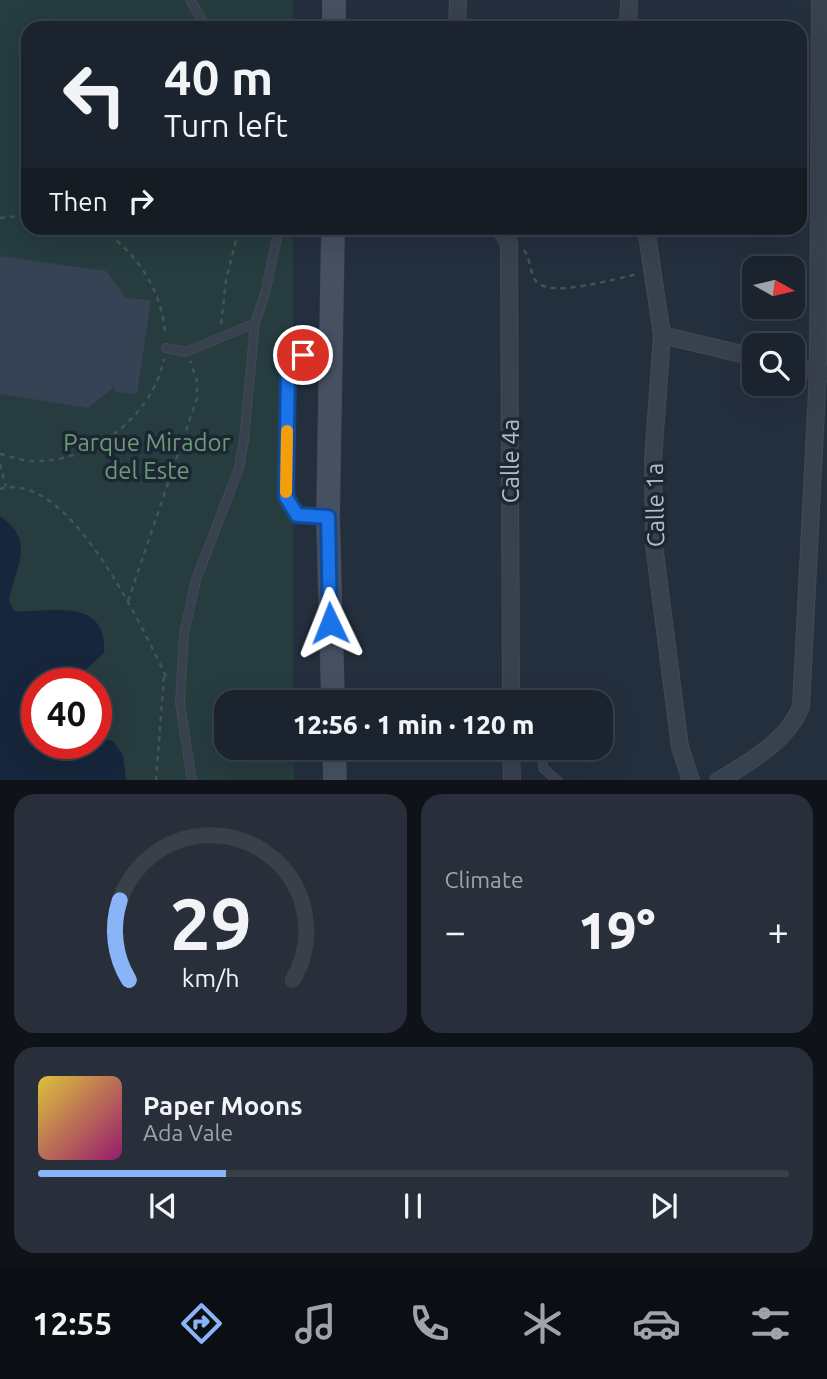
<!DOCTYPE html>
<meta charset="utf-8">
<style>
:root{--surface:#1b232e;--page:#282f3a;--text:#f1f3f6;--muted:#a0a4aa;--line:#39404a;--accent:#8ab4f8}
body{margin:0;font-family:Ubuntu,sans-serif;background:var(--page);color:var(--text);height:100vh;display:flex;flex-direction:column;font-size:26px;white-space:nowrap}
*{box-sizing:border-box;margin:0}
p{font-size:23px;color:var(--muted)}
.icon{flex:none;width:38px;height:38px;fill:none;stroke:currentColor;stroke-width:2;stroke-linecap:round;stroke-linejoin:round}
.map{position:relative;height:780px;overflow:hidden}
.side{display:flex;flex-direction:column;gap:14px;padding:14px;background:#0f1319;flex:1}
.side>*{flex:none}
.hud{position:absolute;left:21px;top:21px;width:786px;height:214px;border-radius:21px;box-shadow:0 7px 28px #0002,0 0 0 2px var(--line);background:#1b232e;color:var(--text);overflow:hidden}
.needle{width:46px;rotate:98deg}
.controls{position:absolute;left:742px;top:256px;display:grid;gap:14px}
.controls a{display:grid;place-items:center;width:63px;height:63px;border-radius:14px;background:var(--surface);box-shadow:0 7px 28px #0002,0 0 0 2px var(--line);font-size:35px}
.speed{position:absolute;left:21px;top:668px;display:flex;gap:14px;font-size:35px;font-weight:700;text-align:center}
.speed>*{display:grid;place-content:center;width:91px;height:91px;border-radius:50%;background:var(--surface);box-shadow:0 7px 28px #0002,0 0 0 2px var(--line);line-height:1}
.speed .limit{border:10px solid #d22;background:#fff;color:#111}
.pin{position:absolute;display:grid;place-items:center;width:60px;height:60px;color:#fff;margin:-30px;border:4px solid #fff;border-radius:50%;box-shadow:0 2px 7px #0007}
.me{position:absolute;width:77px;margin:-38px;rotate:358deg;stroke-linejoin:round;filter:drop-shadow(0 0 5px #0008)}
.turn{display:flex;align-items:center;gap:24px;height:147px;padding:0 28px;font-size:32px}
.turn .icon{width:91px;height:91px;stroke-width:2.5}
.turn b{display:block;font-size:49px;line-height:60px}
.then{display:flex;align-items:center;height:66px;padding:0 28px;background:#0003;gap:14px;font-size:26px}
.big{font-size:52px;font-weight:800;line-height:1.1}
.side .widget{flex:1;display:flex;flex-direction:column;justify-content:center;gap:10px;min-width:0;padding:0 24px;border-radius:21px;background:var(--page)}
.side .dial{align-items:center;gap:0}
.dial svg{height:182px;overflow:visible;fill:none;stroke:var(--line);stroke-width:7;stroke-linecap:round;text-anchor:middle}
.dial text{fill:var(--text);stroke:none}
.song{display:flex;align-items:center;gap:21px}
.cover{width:84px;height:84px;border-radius:10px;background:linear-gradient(135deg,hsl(50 70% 55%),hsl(320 70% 35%))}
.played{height:7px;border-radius:4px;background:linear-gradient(90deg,var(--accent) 25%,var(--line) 25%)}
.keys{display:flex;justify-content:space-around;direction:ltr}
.heat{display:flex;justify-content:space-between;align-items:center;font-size:38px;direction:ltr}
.side .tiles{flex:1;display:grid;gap:14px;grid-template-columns:1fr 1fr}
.widget:last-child{grid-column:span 2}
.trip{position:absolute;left:214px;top:690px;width:399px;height:70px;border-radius:21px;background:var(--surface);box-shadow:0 7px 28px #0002,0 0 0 2px var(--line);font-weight:800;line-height:70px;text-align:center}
.tab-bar{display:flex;height:112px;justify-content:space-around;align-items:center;background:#0b0e12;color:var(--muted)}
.tab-bar .icon{width:49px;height:49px}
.tab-bar .current{color:var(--accent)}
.tab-bar b{font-size:32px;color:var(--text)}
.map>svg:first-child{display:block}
.green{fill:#263c3f;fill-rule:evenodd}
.water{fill:#17263c}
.building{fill:#364354}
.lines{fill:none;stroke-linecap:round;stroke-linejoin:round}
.lane-casing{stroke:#414a57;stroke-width:10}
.street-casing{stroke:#414a57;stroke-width:18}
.secondary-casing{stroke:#414a57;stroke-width:24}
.path{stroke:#3f5557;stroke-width:2.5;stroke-dasharray:5 5;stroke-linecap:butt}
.lane{stroke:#38414e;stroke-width:8}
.street{stroke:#38414e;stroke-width:16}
.secondary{stroke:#465061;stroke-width:23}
.route-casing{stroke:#114b97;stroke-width:18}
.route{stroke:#1a73e8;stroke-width:12}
.slow{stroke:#f59e0b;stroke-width:12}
.labels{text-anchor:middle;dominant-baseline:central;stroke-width:7;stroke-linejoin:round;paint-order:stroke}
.park-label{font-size:24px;fill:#6b9a76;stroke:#1d2633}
.street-label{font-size:24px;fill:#b4bcc9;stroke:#1d2633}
</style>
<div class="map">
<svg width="827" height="781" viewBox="0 0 827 781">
<rect width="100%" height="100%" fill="#242f3e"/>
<path class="green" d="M 0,0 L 293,0 L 293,28 L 28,28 L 28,228 L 293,228 L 293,702 L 226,702 L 226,747 L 294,747 L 294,780 L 0,780 ZM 37,684 L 96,684 L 96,744 L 37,744 Z"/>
<path class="water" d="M 0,516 C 37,541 15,568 9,600 L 14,611 C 52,613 107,596 104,653 L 70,684 L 37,684 L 37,744 L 96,744 L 96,737 L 113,741 L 123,755 L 126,780 L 0,780 Z"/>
<path class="building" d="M 0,256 L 106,271 L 126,298 L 151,300 L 137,394 L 116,392 L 113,388 L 88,408 L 0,394 Z"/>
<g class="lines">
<defs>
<g id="lane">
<path d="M 190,0 L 207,28"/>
<path d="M 166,348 L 186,352 L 255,323"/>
<path d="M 326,517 L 297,515 L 286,497 L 288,368 L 303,355 L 328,347"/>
<path d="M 542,747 L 543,768 L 558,781"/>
<path d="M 192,781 L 180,703 L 184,634 L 196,580 L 239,468 L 244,440 L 255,323 L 265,294 L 279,228"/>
</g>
<g id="street">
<path d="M 457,28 L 458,0"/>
<path d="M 628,28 L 629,0"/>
<path d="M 495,228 L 501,230 L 509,243 L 511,702"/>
<path d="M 646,228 L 662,335 L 653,461 L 654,545 L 680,747 L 691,781"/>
<path d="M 662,335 L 754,357"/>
<path d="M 793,366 L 827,373"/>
<path d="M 511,747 L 512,781"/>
<path d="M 718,781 C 748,763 789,740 801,706 L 818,372 L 820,0"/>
</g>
<g id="secondary">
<path d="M 334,0 L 334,28"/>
<path d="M 333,702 L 328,517 L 333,228"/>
<path d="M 334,747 L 335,781"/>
</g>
</defs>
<use href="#lane" class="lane-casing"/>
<use href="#street" class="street-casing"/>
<use href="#secondary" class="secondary-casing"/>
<g class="path">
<path d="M 0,218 L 28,215"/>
<path d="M 101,228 C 137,254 163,290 165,336"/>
<path d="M 524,250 C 531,259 529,272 536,281 C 550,299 617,278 638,274"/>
<path d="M 221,324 L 226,280 L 239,228"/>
<path d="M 0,454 C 10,456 22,461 32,461 C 92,463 152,417 164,359"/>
<path d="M 0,464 L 6,487"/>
<path d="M 0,489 C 70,468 144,632 168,680"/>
<path d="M 128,601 L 197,398 L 197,381 L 190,361"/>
<path d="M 156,781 L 164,676"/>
</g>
<use href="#lane" class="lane"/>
<use href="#street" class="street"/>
<use href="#secondary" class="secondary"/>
</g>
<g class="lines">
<defs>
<path id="route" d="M 303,355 L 288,368 L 286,497 L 297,515 L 328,517 L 330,623"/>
</defs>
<use href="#route" class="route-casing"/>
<use href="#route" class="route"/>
<path class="slow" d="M 286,492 L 287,431"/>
</g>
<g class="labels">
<g class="park-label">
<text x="147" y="442">Parque Mirador<tspan x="147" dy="28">del Este</tspan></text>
</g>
<g class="street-label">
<text transform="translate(510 461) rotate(-90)">Calle 4a</text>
<text transform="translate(655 505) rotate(-91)">Calle 1a</text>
</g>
</g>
</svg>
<div class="controls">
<a><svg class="needle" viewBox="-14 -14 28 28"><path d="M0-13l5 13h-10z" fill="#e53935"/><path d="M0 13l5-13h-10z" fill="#a0a4aa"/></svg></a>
<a><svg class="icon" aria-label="search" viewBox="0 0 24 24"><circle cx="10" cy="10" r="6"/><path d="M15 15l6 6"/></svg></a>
</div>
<div class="speed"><div class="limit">40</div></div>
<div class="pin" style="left:303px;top:355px;background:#d93025"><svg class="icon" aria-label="arrive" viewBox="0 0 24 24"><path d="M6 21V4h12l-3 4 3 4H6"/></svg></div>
<svg class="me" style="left:330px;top:623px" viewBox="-20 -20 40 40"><path d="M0-17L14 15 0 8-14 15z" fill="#1a73e8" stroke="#fff" stroke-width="4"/></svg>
<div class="trip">12:56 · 1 min · 120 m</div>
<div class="hud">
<div class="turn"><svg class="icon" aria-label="left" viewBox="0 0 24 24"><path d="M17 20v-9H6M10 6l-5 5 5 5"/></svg><div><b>40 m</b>Turn left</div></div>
<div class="then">Then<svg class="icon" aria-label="right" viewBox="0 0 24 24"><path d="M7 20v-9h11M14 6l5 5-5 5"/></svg></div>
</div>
</div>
<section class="side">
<div class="tiles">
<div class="widget dial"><svg viewBox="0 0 100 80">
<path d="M14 69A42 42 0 1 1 86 69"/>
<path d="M14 69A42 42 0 0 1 10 34" stroke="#8ab4f8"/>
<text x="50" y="56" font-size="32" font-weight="700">29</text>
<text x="50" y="72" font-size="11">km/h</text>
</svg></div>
<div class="widget"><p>Climate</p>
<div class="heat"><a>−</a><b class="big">19°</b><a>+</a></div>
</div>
<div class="widget">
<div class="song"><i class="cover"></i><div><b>Paper Moons</b><p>Ada Vale</p></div></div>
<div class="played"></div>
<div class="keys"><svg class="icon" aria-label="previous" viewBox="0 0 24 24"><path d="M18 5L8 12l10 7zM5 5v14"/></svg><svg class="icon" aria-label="pause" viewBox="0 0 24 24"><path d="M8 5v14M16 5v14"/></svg><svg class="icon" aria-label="next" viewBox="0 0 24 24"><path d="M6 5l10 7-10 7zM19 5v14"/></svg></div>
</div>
</div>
</section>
<nav class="tab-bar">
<b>12:55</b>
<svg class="icon current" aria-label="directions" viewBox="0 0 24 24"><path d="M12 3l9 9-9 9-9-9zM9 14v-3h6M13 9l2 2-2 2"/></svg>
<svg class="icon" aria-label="music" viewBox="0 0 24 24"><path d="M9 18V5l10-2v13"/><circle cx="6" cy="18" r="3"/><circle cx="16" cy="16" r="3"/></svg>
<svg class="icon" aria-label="phone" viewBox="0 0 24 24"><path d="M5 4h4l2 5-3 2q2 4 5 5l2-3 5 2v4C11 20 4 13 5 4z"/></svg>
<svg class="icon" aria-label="climate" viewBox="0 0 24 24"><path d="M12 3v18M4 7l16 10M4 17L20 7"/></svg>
<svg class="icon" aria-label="car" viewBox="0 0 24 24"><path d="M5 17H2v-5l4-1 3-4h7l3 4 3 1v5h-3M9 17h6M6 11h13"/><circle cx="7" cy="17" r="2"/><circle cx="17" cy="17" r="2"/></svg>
<svg class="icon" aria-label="filters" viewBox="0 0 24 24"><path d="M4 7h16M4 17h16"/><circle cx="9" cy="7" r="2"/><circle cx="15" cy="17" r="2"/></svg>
</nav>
